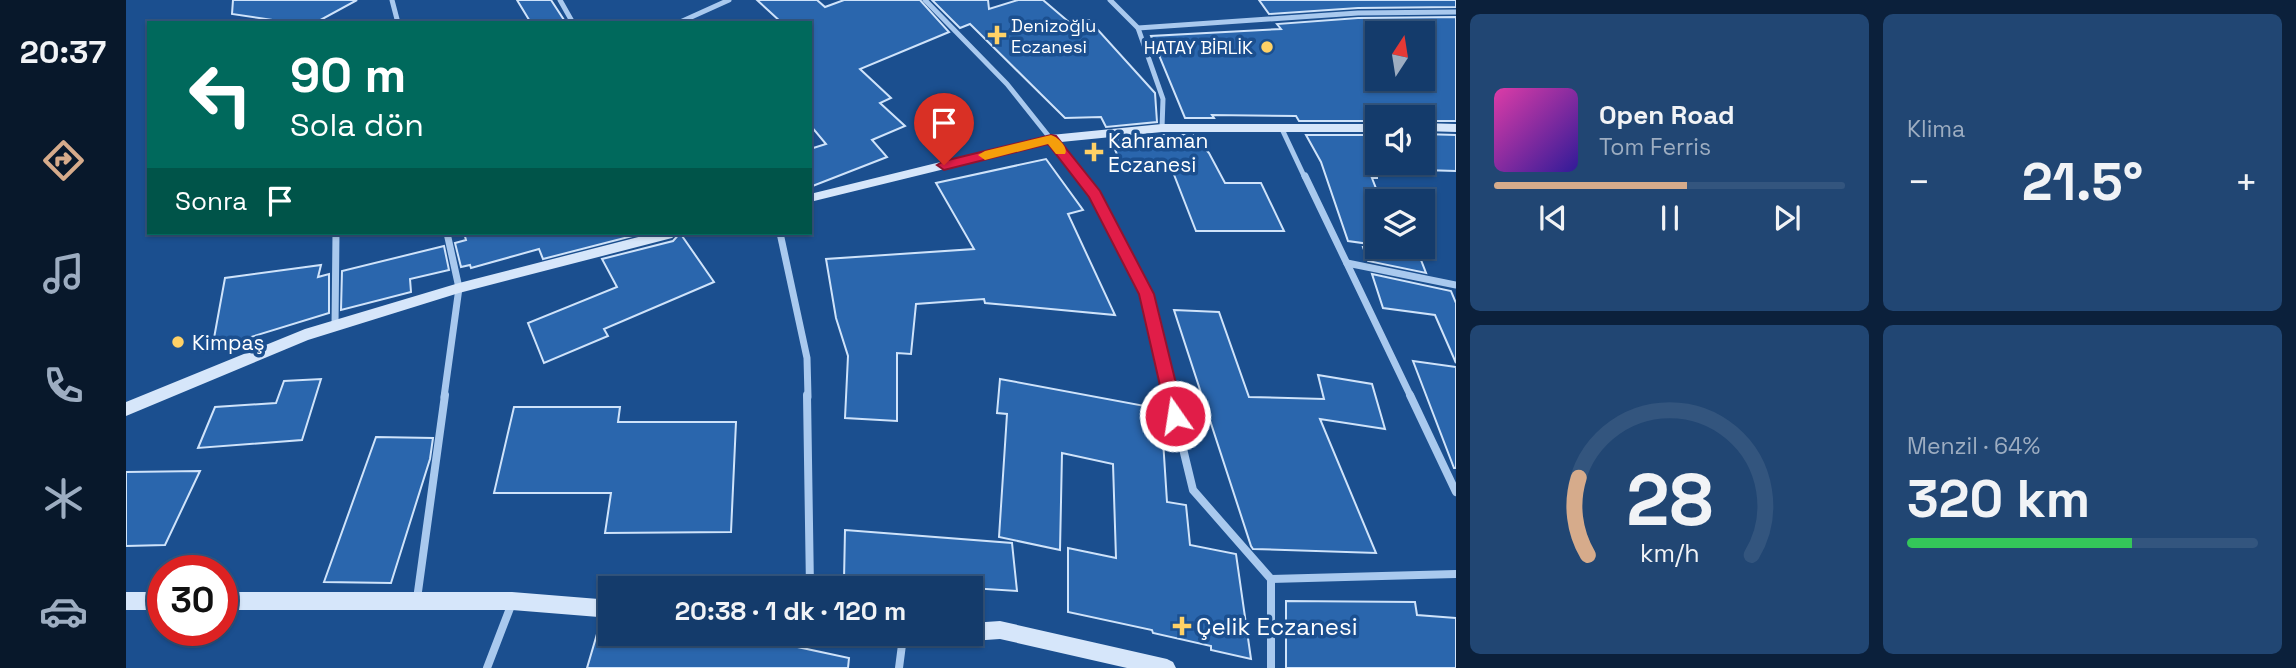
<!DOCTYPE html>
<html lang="tr">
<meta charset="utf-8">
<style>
:root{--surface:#143b6b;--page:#214673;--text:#f1f3f6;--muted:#9dadc1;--line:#33557e;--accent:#d6ab8b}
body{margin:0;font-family:"Space Grotesk",sans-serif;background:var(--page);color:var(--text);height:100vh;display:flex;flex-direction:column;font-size:26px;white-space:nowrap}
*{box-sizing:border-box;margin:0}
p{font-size:23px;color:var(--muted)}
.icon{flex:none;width:38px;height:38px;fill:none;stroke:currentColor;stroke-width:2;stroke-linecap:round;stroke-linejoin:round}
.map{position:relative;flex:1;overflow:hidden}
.details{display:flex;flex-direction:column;gap:14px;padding:14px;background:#0b203b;width:840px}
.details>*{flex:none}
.banner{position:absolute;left:21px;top:21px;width:665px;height:214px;border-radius:0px;box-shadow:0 2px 5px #0004,0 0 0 2px var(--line);background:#00695c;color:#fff;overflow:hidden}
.needle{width:46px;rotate:12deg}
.tools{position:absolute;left:1239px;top:21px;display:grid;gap:14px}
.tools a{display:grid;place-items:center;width:70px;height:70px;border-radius:0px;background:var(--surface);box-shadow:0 2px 5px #0004,0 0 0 2px var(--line);font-size:35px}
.speed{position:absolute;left:21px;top:555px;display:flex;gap:14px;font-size:35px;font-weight:700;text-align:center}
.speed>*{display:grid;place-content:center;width:91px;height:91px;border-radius:50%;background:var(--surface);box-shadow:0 2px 5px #0004,0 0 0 2px var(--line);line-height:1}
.speed .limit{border:10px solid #d22;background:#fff;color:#111}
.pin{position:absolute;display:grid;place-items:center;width:60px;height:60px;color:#fff;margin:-72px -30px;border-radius:50% 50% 50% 0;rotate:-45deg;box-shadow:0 0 7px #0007}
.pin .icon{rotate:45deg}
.me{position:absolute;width:77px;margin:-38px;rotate:347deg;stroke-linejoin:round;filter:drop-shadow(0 0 5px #0008)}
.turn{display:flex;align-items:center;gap:24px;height:147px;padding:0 28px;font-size:32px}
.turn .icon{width:91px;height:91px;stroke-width:2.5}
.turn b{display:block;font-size:49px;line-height:60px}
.then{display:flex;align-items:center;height:66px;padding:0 28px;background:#0003;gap:14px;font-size:26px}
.big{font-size:52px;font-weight:600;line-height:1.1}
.details .card{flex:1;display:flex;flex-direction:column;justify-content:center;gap:10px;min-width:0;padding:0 24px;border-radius:10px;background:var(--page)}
.details .dial{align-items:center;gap:0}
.dial svg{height:182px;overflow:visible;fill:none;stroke:var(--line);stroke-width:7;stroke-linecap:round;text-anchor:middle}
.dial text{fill:var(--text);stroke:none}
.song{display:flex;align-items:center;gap:21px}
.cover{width:84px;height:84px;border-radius:10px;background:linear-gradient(135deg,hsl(320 70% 55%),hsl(250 70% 35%))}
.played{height:7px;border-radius:4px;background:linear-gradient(90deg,var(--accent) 55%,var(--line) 55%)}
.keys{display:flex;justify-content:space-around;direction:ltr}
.heat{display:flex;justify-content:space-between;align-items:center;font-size:38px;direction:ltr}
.charge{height:10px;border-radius:5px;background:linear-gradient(90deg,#34c759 64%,var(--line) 0)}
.details .tiles{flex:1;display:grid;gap:14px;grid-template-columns:repeat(2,1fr)}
.trip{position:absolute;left:472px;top:576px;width:385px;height:70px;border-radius:0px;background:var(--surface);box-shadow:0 2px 5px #0004,0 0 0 2px var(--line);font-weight:600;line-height:70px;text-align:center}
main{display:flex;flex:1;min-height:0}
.tab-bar{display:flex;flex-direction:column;width:126px;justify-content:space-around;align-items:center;background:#08182b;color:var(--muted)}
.tab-bar .icon{width:49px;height:49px}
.tab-bar .on{color:var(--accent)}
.tab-bar b{font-size:32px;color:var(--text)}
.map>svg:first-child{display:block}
.building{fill:#2a66ad;stroke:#cfe3fa;stroke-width:2;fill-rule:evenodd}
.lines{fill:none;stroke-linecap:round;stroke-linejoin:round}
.street-far2{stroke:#a9c9ee;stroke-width:5}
.street-far1{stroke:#a9c9ee;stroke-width:7}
.street{stroke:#a9c9ee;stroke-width:8}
.secondary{fill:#d6e6fa;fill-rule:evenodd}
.route{fill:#e11d48;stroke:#92132f;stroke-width:2}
.slow{fill:#f59e0b}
.poi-dot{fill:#ffd166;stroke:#1b4f8f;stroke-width:2.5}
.labels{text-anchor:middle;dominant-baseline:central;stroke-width:7;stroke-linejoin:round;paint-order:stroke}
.far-poi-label{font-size:18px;fill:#fff;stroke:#1b4f8f;text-anchor:start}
.poi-label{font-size:21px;fill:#fff;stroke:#1b4f8f;text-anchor:start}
.near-poi-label{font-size:24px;fill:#fff;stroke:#1b4f8f;text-anchor:start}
</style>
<main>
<nav class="tab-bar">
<b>20:37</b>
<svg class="icon on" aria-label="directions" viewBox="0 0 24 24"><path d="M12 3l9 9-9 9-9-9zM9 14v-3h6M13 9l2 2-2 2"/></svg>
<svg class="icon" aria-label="music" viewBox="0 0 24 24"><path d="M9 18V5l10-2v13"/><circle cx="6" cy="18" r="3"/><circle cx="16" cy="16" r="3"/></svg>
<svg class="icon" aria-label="phone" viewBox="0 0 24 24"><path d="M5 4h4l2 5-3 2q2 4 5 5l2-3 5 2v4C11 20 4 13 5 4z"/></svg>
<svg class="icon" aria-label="climate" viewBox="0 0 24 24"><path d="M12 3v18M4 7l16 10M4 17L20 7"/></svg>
<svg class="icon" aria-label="car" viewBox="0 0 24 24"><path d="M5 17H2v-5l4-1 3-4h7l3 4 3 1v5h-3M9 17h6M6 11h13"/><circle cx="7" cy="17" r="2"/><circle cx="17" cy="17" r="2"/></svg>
</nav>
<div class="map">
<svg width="1330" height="668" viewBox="0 0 1330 668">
<rect width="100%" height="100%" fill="#1b4f8f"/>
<g class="building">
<path d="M 107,0 L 231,0 L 189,23 L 167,23 L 106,14 Z"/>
<path d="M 391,0 L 425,0 L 440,23 L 405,23 Z"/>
<path d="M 631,0 L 691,0 L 699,7 L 718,0 L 794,0 L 823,32 L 734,69 L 765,98 L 754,103 L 779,126 L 746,140 L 761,157 L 684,187 L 684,149 L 700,144 L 684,125 L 684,23 L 656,23 Z"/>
<path d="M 806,0 L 862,0 L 863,9 L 892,0 L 917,0 L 944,23 L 963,20 L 1029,93 L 1031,122 L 980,127 L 975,117 L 939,118 L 844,24 L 834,28 Z"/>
<path d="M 1133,0 L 1330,0 L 1330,7 L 1232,8 L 1143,14 Z"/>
<path d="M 1330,17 L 1330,121 L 1297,121 L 1297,114 L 1251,113 L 1251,121 L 1173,121 L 1170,116 L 1086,115 L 1088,118 L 1059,118 L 1025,36 L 1155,29 L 1151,24 L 1232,18 ZM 1251,33 L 1297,33 L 1297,79 L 1251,79 Z"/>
<path d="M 1297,134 L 1330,135 L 1330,171 L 1297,170 Z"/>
<path d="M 1036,135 L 1067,135 L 1083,153 L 1099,183 L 1135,183 L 1158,231 L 1070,231 L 1045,167 L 997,169 L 985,140 Z"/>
<path d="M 1180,135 L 1251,135 L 1251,178 L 1246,178 L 1251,191 L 1251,245 L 1222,241 L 1195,162 Z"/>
<path d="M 920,159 L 957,210 L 942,214 L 989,315 L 859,303 L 858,299 L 790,304 L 785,354 L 771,353 L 771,421 L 719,418 L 722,356 L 710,318 L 700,259 L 848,249 L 810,183 Z"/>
<path d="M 338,233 L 518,233 L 417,259 L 413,249 L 345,268 L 344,265 L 335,267 L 329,243 L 340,240 Z"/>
<path d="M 554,233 L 588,282 L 478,329 L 482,336 L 418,363 L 402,323 L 491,287 L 476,259 L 547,241 Z"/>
<path d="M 318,246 L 323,270 L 284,279 L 285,292 L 215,310 L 216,271 Z"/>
<path d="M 1237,247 L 1273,247 L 1275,252 L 1293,255 L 1300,273 L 1242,261 Z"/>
<path d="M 195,265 L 192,277 L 203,274 L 203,313 L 86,349 L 99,278 Z"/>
<path d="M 1246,274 L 1325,291 L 1330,303 L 1330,363 L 1309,315 L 1257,308 Z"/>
<path d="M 1048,310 L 1093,312 L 1123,397 L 1198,399 L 1192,375 L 1246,384 L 1259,429 L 1194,419 L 1250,553 L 1127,549 L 1125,546 Z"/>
<path d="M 1287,361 L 1330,367 L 1330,468 L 1328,468 Z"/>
<path d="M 195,379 L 176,440 L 72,448 L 89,407 L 150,403 L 158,381 Z"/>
<path d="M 874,379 L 1035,409 L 1041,502 L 1060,505 L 1064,545 L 1110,554 L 1125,659 L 1085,650 L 1085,646 L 1027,633 L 1026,630 L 942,612 L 942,548 L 990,558 L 987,464 L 936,453 L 934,550 L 873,537 L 881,414 L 871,413 Z"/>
<path d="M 388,407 L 494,407 L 492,422 L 610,422 L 605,532 L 479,533 L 485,493 L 368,493 Z"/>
<path d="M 250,437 L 307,438 L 304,459 L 265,583 L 198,582 Z"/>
<path d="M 74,471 L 39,545 L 0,546 L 0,472 Z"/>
<path d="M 719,530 L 886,543 L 891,591 L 718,580 Z"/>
<path d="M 1160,601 L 1289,602 L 1291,615 L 1330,618 L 1330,668 L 1160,668 Z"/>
<path d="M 471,634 L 511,634 L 577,644 L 580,634 L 611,634 L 723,658 L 722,668 L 461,668 Z"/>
</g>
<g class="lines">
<g class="street-far2">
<path d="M 266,0 L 272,23"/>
<path d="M 434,0 L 447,23"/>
<path d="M 799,0 L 881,84 L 956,178"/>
<path d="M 984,0 L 1012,28 L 1037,99 L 1036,128"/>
<path d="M 552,23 L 603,0"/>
<path d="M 1012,28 L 1232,13 L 1330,12"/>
<path d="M 1155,127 L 1179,178"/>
</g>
<g class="street-far1">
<path d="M 955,176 L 969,194 L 1020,294 L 1045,397"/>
<path d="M 1179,176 L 1285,397"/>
<path d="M 654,233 L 681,358 L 682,397"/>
<path d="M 1221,263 L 1330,285"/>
<path d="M 209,326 L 210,233"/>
<path d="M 318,397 L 333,288 L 321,233"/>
</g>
<g class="street">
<path d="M 681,395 L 684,588"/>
<path d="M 1044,395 L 1067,490 L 1145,579 L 1145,668"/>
<path d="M 1284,395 L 1330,492"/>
<path d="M 1145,579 L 1330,574"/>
<path d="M 291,599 L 319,395"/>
<path d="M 361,668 L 386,603"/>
<path d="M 773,668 L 777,637"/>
</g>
<g class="secondary">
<path d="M 1297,123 L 1330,124 L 1330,132 L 1297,131 Z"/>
<path d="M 1036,124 L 1251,124 L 1251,132 L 1036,132 L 925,143 L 684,202 L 684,194 L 925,135 Z"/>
<path d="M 528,233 L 552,233 L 546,238 L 333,293 L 182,340 L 0,416 L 0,402 L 179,329 L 333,283 Z"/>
<rect x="0" y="592" width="37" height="18"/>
<path d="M 96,592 L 386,592 L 485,600 L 485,618 L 386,610 L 96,610 Z"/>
<path d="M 874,621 L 1041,659 L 1047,662 L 1050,668 L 1001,668 L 874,639 L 845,641 L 839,638 L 837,634 L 845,634 L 845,623 Z"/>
<path d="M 747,634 L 828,634 L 825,640 L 819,643 C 797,644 770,649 750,640 Z"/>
</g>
</g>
<path class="route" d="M 925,135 L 930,136 L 974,191 L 1028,294 L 1058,416 L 1055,422 L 1049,424 L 1043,422 L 1041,416 L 1013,294 L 963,197 L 922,144 L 818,170 L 811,165 L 818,161 Z"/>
<path class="slow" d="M 925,135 C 932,137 943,148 939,154 L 930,154 L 922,144 L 859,160 L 852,155 L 859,151 Z"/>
<g class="poi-dot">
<path d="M867.5 24.5h7v7h7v7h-7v7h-7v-7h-7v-7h7z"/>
<circle cx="1141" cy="47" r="7"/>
<path d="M964.5 141.5h7v7h7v7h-7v7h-7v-7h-7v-7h7z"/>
<circle cx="52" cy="342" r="7"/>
<path d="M1052.5 615.5h7v7h7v7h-7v7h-7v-7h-7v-7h7z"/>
</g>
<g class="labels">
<g class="far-poi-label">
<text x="885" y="25">Denizoğlu<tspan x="885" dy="21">Eczanesi</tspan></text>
<text x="1127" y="47" text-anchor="end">HATAY BİRLİK</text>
</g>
<g class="poi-label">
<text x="982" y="140">Kahraman<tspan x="982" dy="24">Eczanesi</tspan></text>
<text x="66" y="342">Kimpaş</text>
</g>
<g class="near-poi-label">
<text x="1070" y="626">Çelik Eczanesi</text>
</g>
</g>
</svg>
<div class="tools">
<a><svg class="needle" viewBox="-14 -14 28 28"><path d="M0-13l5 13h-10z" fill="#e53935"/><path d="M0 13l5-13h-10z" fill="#9dadc1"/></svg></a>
<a><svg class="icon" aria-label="sound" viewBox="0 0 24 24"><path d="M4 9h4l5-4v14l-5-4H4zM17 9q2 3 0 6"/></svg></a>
<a><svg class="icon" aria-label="layers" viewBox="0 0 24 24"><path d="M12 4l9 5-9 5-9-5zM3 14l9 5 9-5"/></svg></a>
</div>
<div class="speed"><div class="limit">30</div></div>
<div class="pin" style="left:818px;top:165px;background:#d93025"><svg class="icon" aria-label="arrive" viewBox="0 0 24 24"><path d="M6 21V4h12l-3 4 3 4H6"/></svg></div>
<svg class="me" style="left:1049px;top:416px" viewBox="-20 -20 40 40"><circle r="17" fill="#e11d48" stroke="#fff" stroke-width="3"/><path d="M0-11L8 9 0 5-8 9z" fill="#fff"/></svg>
<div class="trip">20:38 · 1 dk · 120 m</div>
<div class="banner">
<div class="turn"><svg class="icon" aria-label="left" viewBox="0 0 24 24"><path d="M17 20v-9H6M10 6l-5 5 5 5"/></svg><div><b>90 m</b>Sola dön</div></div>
<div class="then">Sonra<svg class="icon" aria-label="arrive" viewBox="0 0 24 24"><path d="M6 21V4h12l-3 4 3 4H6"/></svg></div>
</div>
</div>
<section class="details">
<div class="tiles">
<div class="card">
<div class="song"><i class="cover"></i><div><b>Open Road</b><p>Tom Ferris</p></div></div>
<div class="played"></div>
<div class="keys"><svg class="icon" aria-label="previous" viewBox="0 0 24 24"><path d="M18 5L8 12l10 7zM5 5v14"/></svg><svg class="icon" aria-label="pause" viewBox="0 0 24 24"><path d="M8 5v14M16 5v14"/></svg><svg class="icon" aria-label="next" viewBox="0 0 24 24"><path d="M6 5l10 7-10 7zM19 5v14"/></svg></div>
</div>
<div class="card"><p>Klima</p>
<div class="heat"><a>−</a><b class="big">21.5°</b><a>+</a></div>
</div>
<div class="card dial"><svg viewBox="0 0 100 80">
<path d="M14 69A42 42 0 1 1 86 69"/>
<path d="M14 69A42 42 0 0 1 10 35" stroke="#d6ab8b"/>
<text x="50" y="56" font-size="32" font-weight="700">28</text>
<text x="50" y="72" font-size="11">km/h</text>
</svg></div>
<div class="card"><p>Menzil · 64%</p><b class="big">320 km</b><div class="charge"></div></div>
</div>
</section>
</main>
